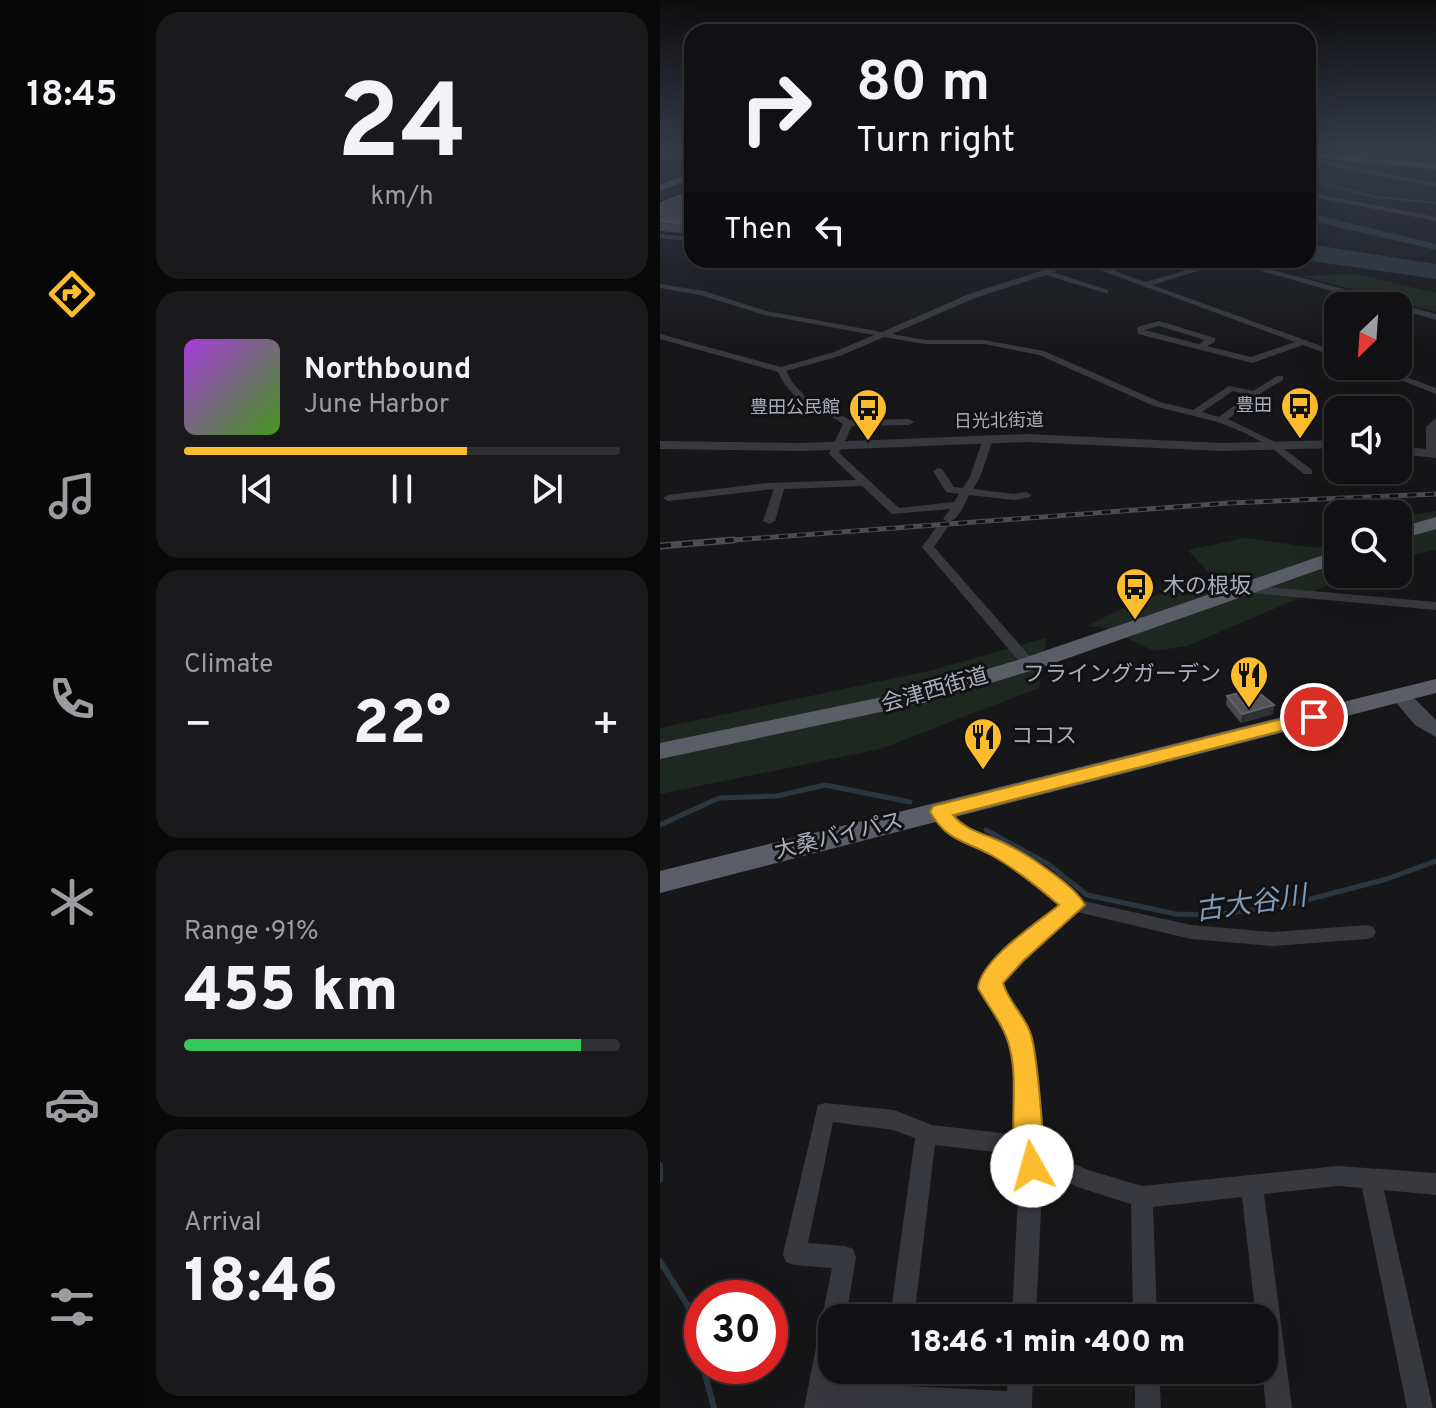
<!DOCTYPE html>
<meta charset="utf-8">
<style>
:root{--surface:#111113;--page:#1a1a1c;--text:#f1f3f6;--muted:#9c9da0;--line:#303133;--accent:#fcbc2d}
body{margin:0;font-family:Overpass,"Noto Sans JP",sans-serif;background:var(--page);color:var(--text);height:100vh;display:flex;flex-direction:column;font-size:30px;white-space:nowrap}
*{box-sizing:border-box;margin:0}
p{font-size:26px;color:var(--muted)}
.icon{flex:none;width:44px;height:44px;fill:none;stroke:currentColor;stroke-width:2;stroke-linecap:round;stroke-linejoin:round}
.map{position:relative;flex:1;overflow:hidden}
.drawer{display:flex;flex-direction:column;gap:12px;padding:12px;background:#09090a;width:516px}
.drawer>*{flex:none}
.banner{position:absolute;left:24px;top:24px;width:632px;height:244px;border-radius:24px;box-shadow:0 8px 32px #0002,0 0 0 2px var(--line);background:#111113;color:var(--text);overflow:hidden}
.needle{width:52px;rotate:205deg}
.buttons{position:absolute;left:664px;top:292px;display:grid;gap:16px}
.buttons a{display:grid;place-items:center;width:88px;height:88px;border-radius:16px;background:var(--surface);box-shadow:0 8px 32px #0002,0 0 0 2px var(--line);font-size:40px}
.speed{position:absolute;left:24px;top:1280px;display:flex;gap:16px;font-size:40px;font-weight:700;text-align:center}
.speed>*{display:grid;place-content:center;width:104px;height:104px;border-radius:50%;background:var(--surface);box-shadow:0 8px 32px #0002,0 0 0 2px var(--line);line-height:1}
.speed .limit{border:12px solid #d22;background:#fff;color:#111}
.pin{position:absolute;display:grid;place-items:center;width:68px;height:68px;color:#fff;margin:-34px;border:4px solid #fff;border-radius:50%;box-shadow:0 2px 8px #0007}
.me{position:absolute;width:88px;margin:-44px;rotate:353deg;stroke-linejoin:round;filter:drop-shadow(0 0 6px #0008)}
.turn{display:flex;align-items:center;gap:28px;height:168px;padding:0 40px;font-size:36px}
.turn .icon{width:104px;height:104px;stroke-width:2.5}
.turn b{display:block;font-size:56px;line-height:68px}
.then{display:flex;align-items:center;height:76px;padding:0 40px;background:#0003;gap:16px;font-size:30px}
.big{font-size:60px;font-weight:800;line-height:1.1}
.drawer .widget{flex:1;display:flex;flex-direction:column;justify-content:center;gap:12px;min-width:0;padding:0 28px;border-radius:24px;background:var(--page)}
.drawer .dial{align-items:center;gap:0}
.dial b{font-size:104px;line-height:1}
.song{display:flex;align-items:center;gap:24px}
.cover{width:96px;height:96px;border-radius:12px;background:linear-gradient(135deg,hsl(280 70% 55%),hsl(100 70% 35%))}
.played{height:8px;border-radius:4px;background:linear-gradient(90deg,var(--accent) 65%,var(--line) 65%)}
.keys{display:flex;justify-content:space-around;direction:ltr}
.heat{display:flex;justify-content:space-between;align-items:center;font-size:44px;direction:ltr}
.charge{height:12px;border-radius:6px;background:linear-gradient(90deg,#34c759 91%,var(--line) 0)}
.trip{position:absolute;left:158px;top:1304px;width:460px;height:80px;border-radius:24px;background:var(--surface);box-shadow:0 8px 32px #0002,0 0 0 2px var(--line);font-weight:800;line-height:80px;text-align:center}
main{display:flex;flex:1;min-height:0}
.dock{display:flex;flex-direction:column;width:144px;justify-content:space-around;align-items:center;background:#070708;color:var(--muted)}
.dock .icon{width:56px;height:56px}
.dock .active{color:var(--accent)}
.dock b{font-size:36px;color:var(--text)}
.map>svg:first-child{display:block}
.green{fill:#1f2820}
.water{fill:#2c363e}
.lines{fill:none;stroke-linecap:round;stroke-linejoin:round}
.stream-far2{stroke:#2c363e;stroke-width:2}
.stream-far1{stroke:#2c363e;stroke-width:5}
.stream{stroke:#2c363e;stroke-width:6}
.minor{fill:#38393f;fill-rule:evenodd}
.tertiary{fill:#38393f;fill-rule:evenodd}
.secondary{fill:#46484f;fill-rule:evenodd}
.primary{fill:#54565e;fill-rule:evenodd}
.trunk{fill:#5c5e67;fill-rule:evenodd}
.rail-far2-casing{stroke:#4b4d54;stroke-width:3}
.rail-far1-casing{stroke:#4b4d54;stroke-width:5}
.rail-casing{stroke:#4b4d54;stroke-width:7}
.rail-far2{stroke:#121214;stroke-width:2;stroke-dasharray:5;stroke-linecap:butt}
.rail-far1{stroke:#121214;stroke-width:3;stroke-dasharray:9;stroke-linecap:butt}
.rail{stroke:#121214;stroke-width:4;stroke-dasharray:11;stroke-linecap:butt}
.wall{fill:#48494e}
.shaded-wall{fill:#303134}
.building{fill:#53545a;stroke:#606269;stroke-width:2}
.route{fill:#fcbc2d;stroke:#a47a1d;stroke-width:2}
.labels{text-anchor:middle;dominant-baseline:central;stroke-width:6;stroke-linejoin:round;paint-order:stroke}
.far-poi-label{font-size:18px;fill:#a9adba;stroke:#121214;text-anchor:end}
.far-street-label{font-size:18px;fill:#a9adba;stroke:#121214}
.poi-label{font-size:22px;fill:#a9adba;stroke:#121214;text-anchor:start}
.street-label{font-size:22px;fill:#a9adba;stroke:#121214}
.near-water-label{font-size:28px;font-style:italic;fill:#7e9ab6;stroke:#121214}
</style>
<main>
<nav class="dock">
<b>18:45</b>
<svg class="icon active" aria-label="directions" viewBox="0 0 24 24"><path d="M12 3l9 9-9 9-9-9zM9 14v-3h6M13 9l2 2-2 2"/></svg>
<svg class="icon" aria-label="music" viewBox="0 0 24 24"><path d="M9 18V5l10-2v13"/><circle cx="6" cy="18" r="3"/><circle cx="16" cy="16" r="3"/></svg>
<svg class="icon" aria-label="phone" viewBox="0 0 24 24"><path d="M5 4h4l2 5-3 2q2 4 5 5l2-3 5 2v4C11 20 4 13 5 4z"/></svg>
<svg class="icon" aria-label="climate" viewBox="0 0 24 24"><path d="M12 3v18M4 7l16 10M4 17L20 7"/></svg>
<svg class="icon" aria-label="car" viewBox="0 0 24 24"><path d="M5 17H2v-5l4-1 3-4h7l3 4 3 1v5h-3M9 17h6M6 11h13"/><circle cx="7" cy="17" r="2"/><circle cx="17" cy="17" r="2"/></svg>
<svg class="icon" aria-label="filters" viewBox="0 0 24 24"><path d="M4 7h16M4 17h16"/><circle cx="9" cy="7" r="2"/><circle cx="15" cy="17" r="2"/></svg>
</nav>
<section class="drawer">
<div class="widget dial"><b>24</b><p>km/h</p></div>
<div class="widget">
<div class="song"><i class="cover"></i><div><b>Northbound</b><p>June Harbor</p></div></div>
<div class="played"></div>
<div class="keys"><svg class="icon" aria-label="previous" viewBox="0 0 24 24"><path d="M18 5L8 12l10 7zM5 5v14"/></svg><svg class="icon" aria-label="pause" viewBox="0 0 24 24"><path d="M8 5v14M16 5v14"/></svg><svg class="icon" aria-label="next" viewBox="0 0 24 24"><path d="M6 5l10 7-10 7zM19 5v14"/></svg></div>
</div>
<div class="widget"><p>Climate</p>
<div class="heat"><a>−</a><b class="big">22°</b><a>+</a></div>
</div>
<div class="widget"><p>Range · 91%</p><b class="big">455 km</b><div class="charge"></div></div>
<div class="widget"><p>Arrival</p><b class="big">18:46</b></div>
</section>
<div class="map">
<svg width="776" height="1408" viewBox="0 0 776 1408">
<rect width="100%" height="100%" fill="#171719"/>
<g class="green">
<path d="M 697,274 L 776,293 L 776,312 L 643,276 Z"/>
<path d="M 776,511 L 776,550 L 738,558 L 738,517 Z"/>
<path d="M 585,538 L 656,548 L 678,539 L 678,574 L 695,574 L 527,646 L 494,651 L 445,628 L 427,626 L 479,600 L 554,579 L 528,550 Z"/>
<path d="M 386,638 L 379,688 L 220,749 L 0,794 L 0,728 L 273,670 Z"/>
</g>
<g class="water">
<path d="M 648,213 L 776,244 L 776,250 L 648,220 Z"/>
<path d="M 648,244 L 776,264 L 776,279 L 645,260 L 648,260 Z"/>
</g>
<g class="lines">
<path class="stream-far2" d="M 648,180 L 716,197 L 776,203"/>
<g class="stream-far1">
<path d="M 0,825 L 59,798 L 117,796 L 165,785 L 250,802"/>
<path d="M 326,830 L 388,864 L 427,895 L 516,914 L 556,915 L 635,903 L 727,879 L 776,861"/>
</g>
<g class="stream">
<path d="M 0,1165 L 0,1180"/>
<path d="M 0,1261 L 28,1306 L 42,1361"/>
<path d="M 43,1366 L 54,1408"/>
</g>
<g class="minor">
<path d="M 648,192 L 776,217 L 776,221 L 648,196 Z"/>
<path d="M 0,234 L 32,237 L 32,241 L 0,238 Z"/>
<path d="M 326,260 L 336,260 L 358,269 L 352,270 Z"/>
<path d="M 415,260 L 424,260 L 449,269 L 479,261 L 479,263 L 455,271 L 485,282 L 527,270 L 503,260 C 514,260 524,268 535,268 C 548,268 561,260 574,260 L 492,285 L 678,352 L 678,358 L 643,345 L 592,363 L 478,334 L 477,327 L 499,321 L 555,338 L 555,342 L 547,346 L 591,357 L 635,342 L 421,263 L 393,272 L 448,290 L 448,294 L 386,275 L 315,298 L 232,334 L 265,340 L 324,340 L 384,351 L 500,402 L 533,410 L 569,386 L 593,391 L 617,376 L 623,376 L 623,380 L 604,391 L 568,419 L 615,442 L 652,470 L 652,474 L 644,474 L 609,446 L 587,434 L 558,422 L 494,406 L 379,355 L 324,344 L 265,344 L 224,337 L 180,356 L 126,371 L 132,382 L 146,397 L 190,420 L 249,419 L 254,422 L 249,425 L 192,426 L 179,453 L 239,508 L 294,502 L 299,494 L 286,492 L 273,471 L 278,468 L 282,469 L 294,487 L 303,488 L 310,477 L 323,439 L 328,436 L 333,439 L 320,477 L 313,489 L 354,494 L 366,492 L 371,495 L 370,497 L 354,500 L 309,495 C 304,504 300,518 289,522 L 283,519 L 290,509 L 232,514 L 202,486 L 124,489 L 115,521 L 109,524 L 103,521 L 114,489 L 8,501 L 3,498 L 8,495 L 107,483 L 196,480 L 169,454 L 183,424 C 154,404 135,407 118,372 L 0,339 L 0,334 L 121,367 L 174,352 L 214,335 L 105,315 L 40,295 L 0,288 L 0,284 L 44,291 L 106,311 L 222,332 L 309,294 ZM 499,326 L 545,340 L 539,344 L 484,330 ZM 573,391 L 588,395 L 559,417 L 542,412 Z"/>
<path d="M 704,366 L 716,366 L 776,388 L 776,394 Z"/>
<path d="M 282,524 L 288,527 L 274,547 L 374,661 L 376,664 L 374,667 L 364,667 L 262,547 L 278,525 Z"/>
<path d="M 585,585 L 776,602 L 776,610 L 581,592 L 579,589 L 581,586 Z"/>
<path d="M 280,806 L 286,808 L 304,826 L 363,857 L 419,900 L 531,925 L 613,932 L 707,925 L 713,927 L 716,932 L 713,937 L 707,939 L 613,946 L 531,939 L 417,912 C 394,931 349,959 340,987 L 364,1025 L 374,1053 L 375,1106 L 380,1142 L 408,1161 L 428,1170 L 482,1186 L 678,1166 L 776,1173 L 776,1195 L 724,1190 L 773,1408 L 747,1408 L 702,1188 L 678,1186 L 604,1194 L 632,1408 L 606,1408 L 602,1370 L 604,1370 L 604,1318 L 596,1318 L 582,1197 L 493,1207 L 497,1318 L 473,1318 L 471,1204 L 417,1187 L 383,1168 L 376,1318 L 352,1318 L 360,1155 L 275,1145 L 254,1318 L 230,1318 L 255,1138 L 233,1130 L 173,1122 L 148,1243 L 185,1246 L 193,1249 L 196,1257 L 186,1318 L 172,1318 L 172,1370 L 176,1370 L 174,1383 L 221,1385 L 223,1370 L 247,1370 L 246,1386 L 347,1391 L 349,1370 L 373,1370 L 372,1408 L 144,1408 L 172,1268 L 134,1265 L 126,1262 L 123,1254 L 158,1105 L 165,1103 L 234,1110 L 272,1125 L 358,1135 C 355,1106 359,1056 347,1032 C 340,1017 328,1003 321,988 C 334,951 372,928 402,905 L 352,865 L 293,834 L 280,823 L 272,812 L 274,808 Z"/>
<path d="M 475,1370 L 499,1370 L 501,1408 L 475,1408 Z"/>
</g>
<g class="tertiary">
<path d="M 0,156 L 32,157 L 32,161 L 0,160 Z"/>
<path d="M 648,158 L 776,183 L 776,187 L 648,162 Z"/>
<path d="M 562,260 L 576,260 L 776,314 L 776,320 L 738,309 L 738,306 L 726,306 Z"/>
<path d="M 776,418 L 776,458 L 738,454 L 738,446 L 766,449 L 766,427 Z"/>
<path d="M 366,434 L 562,443 L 678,440 L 678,448 L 562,451 L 366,442 L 142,451 L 0,449 L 0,441 L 142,443 Z"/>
</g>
<path class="secondary" d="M 740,689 L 747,691 L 776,720 L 776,737 L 755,725 L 733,699 L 730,695 L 733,691 Z"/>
<path class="primary" d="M 648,153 L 776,163 L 776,169 L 648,157 Z"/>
<g class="trunk">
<path d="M 32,172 L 32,178 L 0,191 L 0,185 Z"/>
<path d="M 776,517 L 776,529 L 738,540 L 738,528 Z"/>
<path d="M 678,550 L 678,563 L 377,669 L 268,702 L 0,759 L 0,743 L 256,690 L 361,659 Z"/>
<path d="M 776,679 L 776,693 L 0,893 L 0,871 Z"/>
</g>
<defs>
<path id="rail-far2" d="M 754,151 L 776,155"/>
<path id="rail-far1" d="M 47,542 L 569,503 L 776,494"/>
<path id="rail" d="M 0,546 L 73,540"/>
</defs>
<use href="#rail-far2" class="rail-far2-casing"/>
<use href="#rail-far1" class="rail-far1-casing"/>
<use href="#rail" class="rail-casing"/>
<use href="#rail-far2" class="rail-far2"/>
<use href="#rail-far1" class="rail-far1"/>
<use href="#rail" class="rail"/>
</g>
<g class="wall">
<path d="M 32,196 L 32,234 L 0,231 L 0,204 Z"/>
<path d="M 567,696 L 614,705 L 613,714 L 581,723 L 566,705 Z"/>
</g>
<path class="shaded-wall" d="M 614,705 L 613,714 L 581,723 L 582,714 Z"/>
<g class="building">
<path d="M 18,196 L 32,196 L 32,224 L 0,221 L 0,204 Z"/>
<path d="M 594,689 L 614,705 L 582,714 L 567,696 Z"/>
</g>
<linearGradient id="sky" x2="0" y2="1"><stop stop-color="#0d0d0e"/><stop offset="0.43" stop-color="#363c49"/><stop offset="1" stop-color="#363c49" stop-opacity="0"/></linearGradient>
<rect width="776" height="348" fill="url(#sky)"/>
<path class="route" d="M 654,711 L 660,713 L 663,717 L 660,721 L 293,815 C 306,831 326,834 344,843 C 365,853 415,885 425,905 L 363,961 L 343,983 C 348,1001 364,1015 370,1032 C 377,1049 387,1163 382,1175 L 372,1179 L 362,1175 C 345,1136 360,1090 350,1049 C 345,1026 329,1008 318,988 C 321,959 377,923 399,905 C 378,887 356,869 331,855 C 304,840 288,842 270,812 L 273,806 Z"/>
<defs>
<symbol id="bus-pin" viewBox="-11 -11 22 30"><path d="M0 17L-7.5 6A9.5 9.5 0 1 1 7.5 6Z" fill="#fcbc2d" stroke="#121214"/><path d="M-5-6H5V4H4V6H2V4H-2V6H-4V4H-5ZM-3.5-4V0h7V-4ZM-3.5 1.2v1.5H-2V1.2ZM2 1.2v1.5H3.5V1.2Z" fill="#111"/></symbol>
<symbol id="restaurant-pin" viewBox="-11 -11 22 30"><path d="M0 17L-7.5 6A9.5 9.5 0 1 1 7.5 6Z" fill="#fcbc2d" stroke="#121214"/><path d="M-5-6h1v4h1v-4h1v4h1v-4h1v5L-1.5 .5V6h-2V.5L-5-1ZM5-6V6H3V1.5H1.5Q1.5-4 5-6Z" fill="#111"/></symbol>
</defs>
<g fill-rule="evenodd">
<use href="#bus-pin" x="618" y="384" width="44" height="60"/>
<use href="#bus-pin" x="186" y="386" width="44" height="60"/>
<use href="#bus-pin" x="453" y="565" width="44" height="60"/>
<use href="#restaurant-pin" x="567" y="653" width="44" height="60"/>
<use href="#restaurant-pin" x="301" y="715" width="44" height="60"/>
</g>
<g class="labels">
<g class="far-poi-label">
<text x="612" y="406">豊田</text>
<text x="180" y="408">豊田公民館</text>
</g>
<g class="far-street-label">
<text transform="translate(339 422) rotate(-1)">日光北街道</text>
</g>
<g class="poi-label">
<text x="503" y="587">木の根坂</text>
<text x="561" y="675" text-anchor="end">フライングガーデン</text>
<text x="351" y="737">ココス</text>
</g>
<g class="street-label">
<text transform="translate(275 691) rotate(-16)">会津西街道</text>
<text transform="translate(179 837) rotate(-14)">大桑バイパス</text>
</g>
<g class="near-water-label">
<text transform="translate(591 905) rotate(-8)">古大谷川</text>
</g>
</g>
</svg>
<div class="buttons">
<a><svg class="needle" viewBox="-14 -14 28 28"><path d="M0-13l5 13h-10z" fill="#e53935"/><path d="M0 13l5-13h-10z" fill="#9c9da0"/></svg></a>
<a><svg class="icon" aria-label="sound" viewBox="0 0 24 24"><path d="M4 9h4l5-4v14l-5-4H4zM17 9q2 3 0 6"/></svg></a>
<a><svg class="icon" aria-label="search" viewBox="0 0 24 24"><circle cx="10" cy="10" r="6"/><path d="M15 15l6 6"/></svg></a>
</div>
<div class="speed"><div class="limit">30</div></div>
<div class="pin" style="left:654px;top:717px;background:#d93025"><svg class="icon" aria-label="arrive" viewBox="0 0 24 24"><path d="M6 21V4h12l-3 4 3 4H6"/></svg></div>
<svg class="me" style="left:372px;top:1166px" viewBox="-20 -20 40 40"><circle r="19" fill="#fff"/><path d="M0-13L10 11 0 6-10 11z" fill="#fcbc2d"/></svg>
<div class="trip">18:46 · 1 min · 400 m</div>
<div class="banner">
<div class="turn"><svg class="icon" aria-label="right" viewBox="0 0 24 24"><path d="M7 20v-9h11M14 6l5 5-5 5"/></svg><div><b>80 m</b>Turn right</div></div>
<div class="then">Then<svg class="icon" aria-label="left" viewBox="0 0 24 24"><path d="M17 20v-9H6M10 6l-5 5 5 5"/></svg></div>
</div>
</div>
</main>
